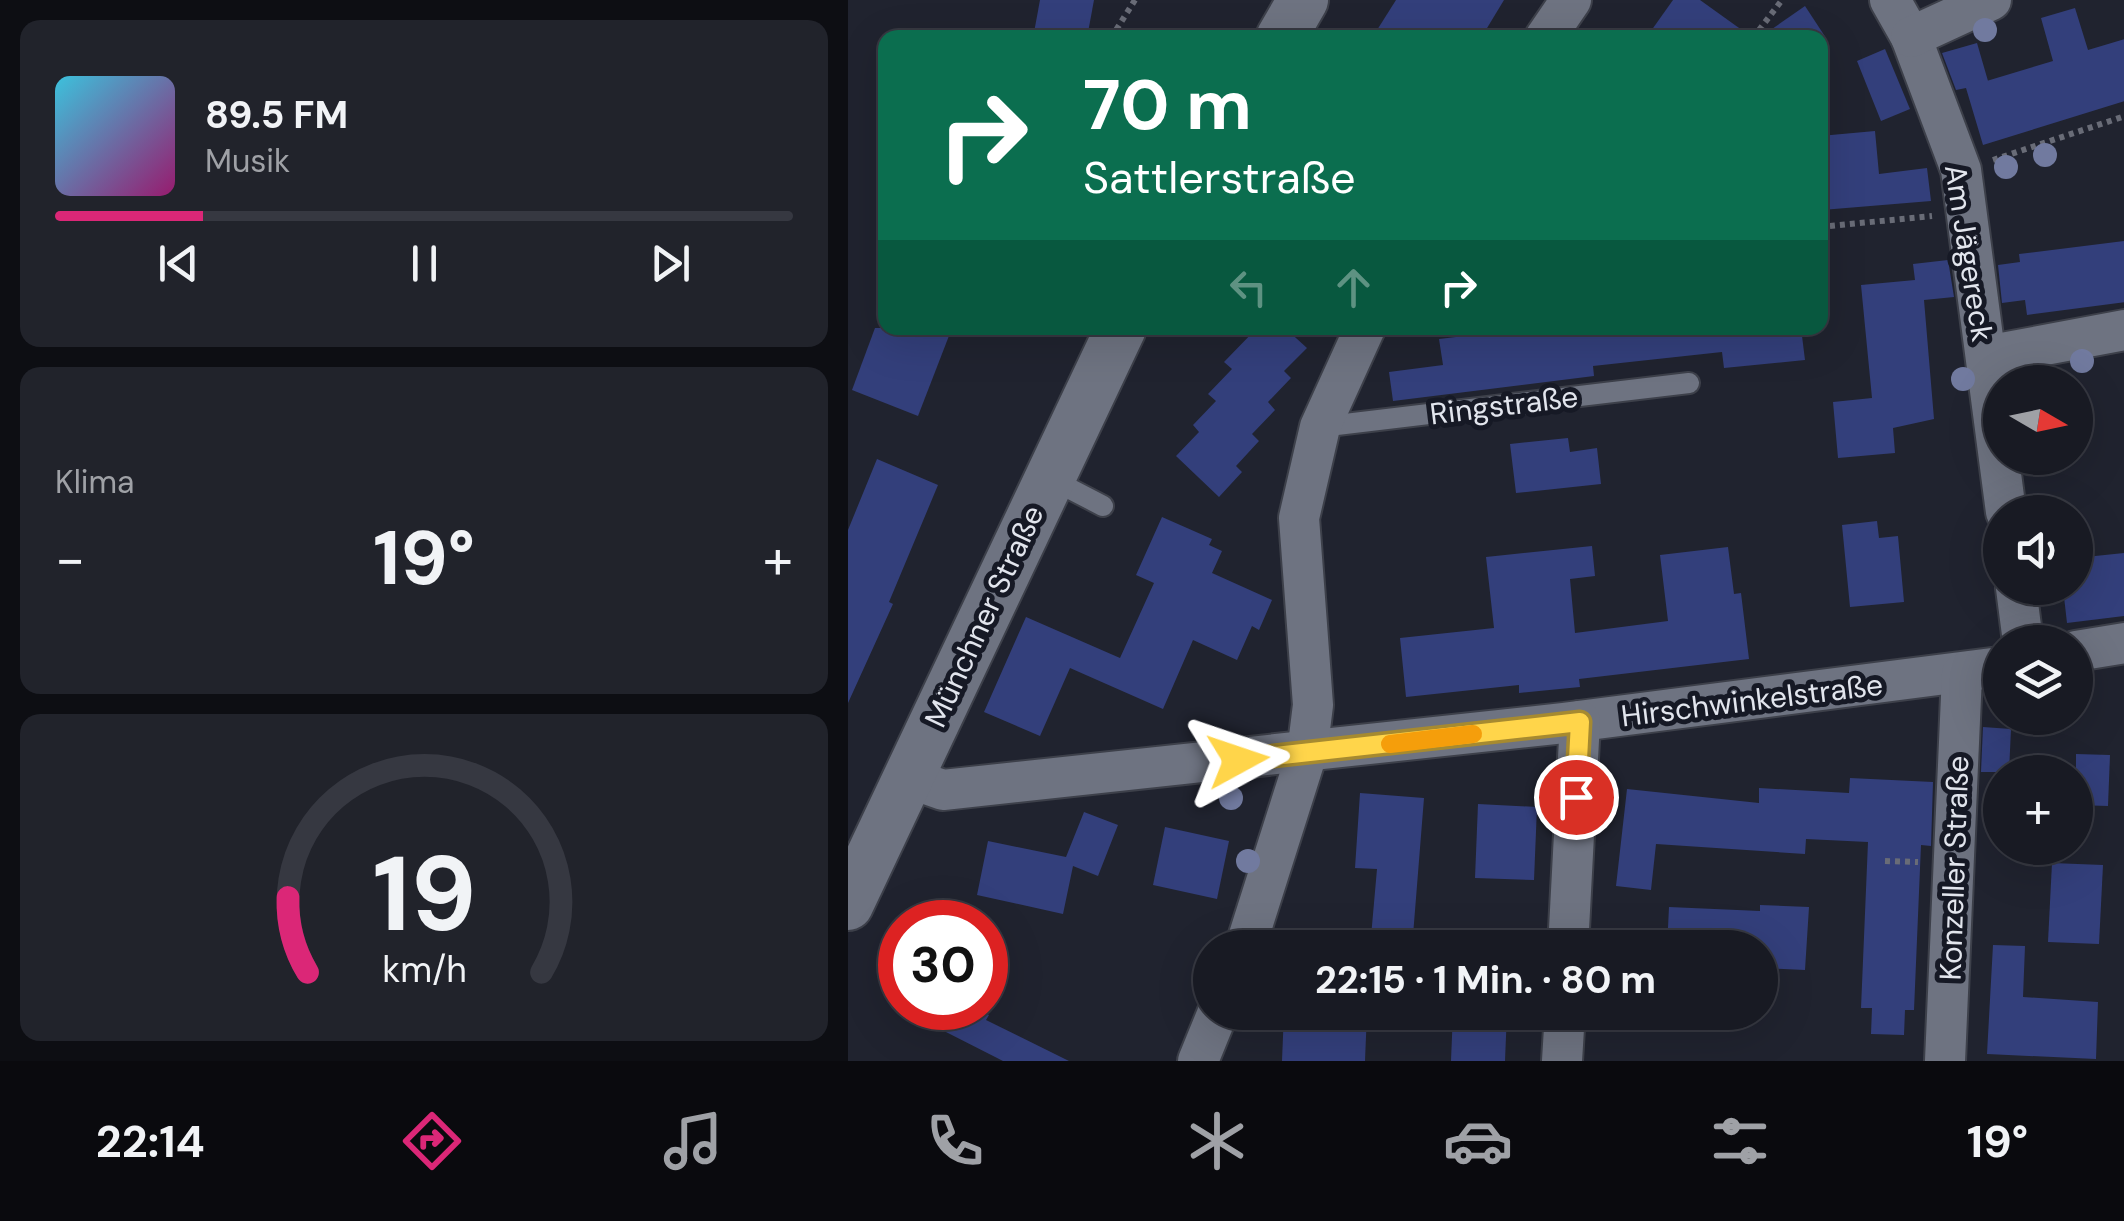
<!DOCTYPE html>
<html lang="de">
<meta charset="utf-8">
<style>
:root{--surface:#181a23;--page:#21232b;--text:#f1f3f6;--muted:#9fa1a6;--line:#363841;--accent:#db2777}
body{margin:0;font-family:"DM Sans",sans-serif;background:var(--page);color:var(--text);height:100vh;display:flex;flex-direction:column;font-size:38px;white-space:nowrap}
*{box-sizing:border-box;margin:0}
p{font-size:32px;color:var(--muted)}
.icon{flex:none;width:55px;height:55px;fill:none;stroke:currentColor;stroke-width:2;stroke-linecap:round;stroke-linejoin:round}
.map{position:relative;flex:1;overflow:hidden}
.details{display:flex;flex-direction:column;gap:20px;padding:20px;background:#0d0e13;width:848px}
.details>*{flex:none}
.top-card{position:absolute;left:30px;top:30px;width:950px;height:305px;border-radius:20px;box-shadow:0 10px 40px #0002,0 0 0 2px var(--line);background:#0b6e4f;color:#fff;overflow:hidden}
.needle{width:65px;rotate:99deg}
.buttons{position:absolute;left:1135px;top:365px;display:grid;gap:20px}
.buttons a{display:grid;place-items:center;width:110px;height:110px;border-radius:50%;background:var(--surface);box-shadow:0 10px 40px #0002,0 0 0 2px var(--line);font-size:50px}
.speed{position:absolute;left:30px;top:900px;display:flex;gap:20px;font-size:50px;font-weight:700;text-align:center}
.speed>*{display:grid;place-content:center;width:130px;height:130px;border-radius:50%;background:var(--surface);box-shadow:0 10px 40px #0002,0 0 0 2px var(--line);line-height:1}
.speed .limit{border:15px solid #d22;background:#fff;color:#111}
.pin{position:absolute;display:grid;place-items:center;width:85px;height:85px;color:#fff;margin:-42px;border:5px solid #fff;border-radius:50%;box-shadow:0 2px 10px #0007}
.me{position:absolute;width:110px;margin:-55px;rotate:85deg;stroke-linejoin:round;filter:drop-shadow(0 0 8px #0008)}
.turn{display:flex;align-items:center;gap:35px;height:210px;padding:0 40px;font-size:45px}
.turn .icon{width:130px;height:130px;stroke-width:2.5}
.turn b{display:block;font-size:70px;line-height:85px}
.lanes{display:flex;align-items:center;height:95px;padding:0 40px;background:#0003;justify-content:center;gap:50px;direction:ltr}
.lanes .off{opacity:.35}
.big{font-size:75px;font-weight:700;line-height:1.1}
.details .card{flex:1;display:flex;flex-direction:column;justify-content:center;gap:15px;min-width:0;padding:0 35px;border-radius:20px;background:var(--page)}
.details .dial{align-items:center;gap:0}
.dial svg{height:260px;overflow:visible;fill:none;stroke:var(--line);stroke-width:7;stroke-linecap:round;text-anchor:middle}
.dial text{fill:var(--text);stroke:none}
.song{display:flex;align-items:center;gap:30px}
.cover{width:120px;height:120px;border-radius:15px;background:linear-gradient(135deg,hsl(190 70% 55%),hsl(320 70% 35%))}
.played{height:10px;border-radius:5px;background:linear-gradient(90deg,var(--accent) 20%,var(--line) 20%)}
.keys{display:flex;justify-content:space-around;direction:ltr}
.heat{display:flex;justify-content:space-between;align-items:center;font-size:55px;direction:ltr}
.trip{position:absolute;left:345px;top:930px;width:585px;height:100px;border-radius:50px;background:var(--surface);box-shadow:0 10px 40px #0002,0 0 0 2px var(--line);font-weight:700;line-height:100px;text-align:center}
.tab-bar{display:flex;height:160px;justify-content:space-around;align-items:center;background:#0a0a0e;color:var(--muted)}
.tab-bar .icon{width:70px;height:70px}
.tab-bar .current{color:var(--accent)}
.tab-bar b{font-size:45px;color:var(--text)}
main{display:flex;flex:1;min-height:0}
.map>svg:first-child{display:block}
.building{fill:#333f7b}
.lines{fill:none;stroke-linecap:round;stroke-linejoin:round}
.service-casing{stroke:#3d404a;stroke-width:24}
.minor-casing{stroke:#3d404a;stroke-width:44}
.tertiary-casing{stroke:#3d404a;stroke-width:54}
.path{stroke:#696c77;stroke-width:6;stroke-dasharray:5 5;stroke-linecap:butt}
.service{stroke:#6e7381;stroke-width:20}
.minor{stroke:#6e7381;stroke-width:40}
.tertiary{stroke:#6e7381;stroke-width:50}
.tree{fill:#717a9f}
.route-casing{stroke:#a68a30;stroke-width:25}
.route{stroke:#ffd54a;stroke-width:18}
.slow{stroke:#f59e0b;stroke-width:18}
.labels{text-anchor:middle;dominant-baseline:central;stroke-width:10;stroke-linejoin:round;paint-order:stroke}
.street-label{font-size:30px;fill:#e2e5ed;stroke:#161925}
</style>
<main>
<section class="details">
<div class="card">
<div class="song"><i class="cover"></i><div><b>89.5 FM</b><p>Musik</p></div></div>
<div class="played"></div>
<div class="keys"><svg class="icon" aria-label="previous" viewBox="0 0 24 24"><path d="M18 5L8 12l10 7zM5 5v14"/></svg><svg class="icon" aria-label="pause" viewBox="0 0 24 24"><path d="M8 5v14M16 5v14"/></svg><svg class="icon" aria-label="next" viewBox="0 0 24 24"><path d="M6 5l10 7-10 7zM19 5v14"/></svg></div>
</div>
<div class="card"><p>Klima</p>
<div class="heat"><a>−</a><b class="big">19°</b><a>+</a></div>
</div>
<div class="card dial"><svg viewBox="0 0 100 80">
<path d="M14 69A42 42 0 1 1 86 69"/>
<path d="M14 69A42 42 0 0 1 8 46" stroke="#db2777"/>
<text x="50" y="56" font-size="32" font-weight="700">19</text>
<text x="50" y="72" font-size="11">km/h</text>
</svg></div>
</section>
<div class="map">
<svg width="1277" height="1061" viewBox="0 0 1277 1061">
<rect width="100%" height="100%" fill="#20232f"/>
<g class="building">
<path d="M 192,0 L 246,0 L 239,38 L 185,38 Z"/>
<path d="M 548,0 L 656,0 L 633,38 L 524,38 Z"/>
<path d="M 825,0 L 852,0 L 905,38 L 798,38 Z"/>
<path d="M 957,6 L 978,38 L 911,38 Z"/>
<path d="M 1227,8 L 1240,50 L 1277,39 L 1277,101 L 1135,145 L 1118,88 L 1108,90 L 1094,53 L 1129,43 L 1140,81 L 1122,86 L 1205,61 L 1193,18 Z"/>
<path d="M 1037,49 L 1062,109 L 1033,121 L 1009,61 Z"/>
<path d="M 1027,131 L 1031,174 L 1079,168 L 1083,201 L 974,210 L 972,136 Z"/>
<path d="M 1277,241 L 1277,302 L 1179,315 L 1177,300 L 1154,303 L 1150,265 L 1172,262 L 1171,254 Z"/>
<path d="M 1100,260 L 1106,297 L 1076,300 L 1086,419 L 1045,428 L 1047,453 L 990,458 L 985,402 L 1024,398 L 1013,285 L 1067,280 L 1065,264 Z"/>
<path d="M 27,328 L 104,328 L 70,416 L 4,390 Z"/>
<path d="M 409,328 L 437,328 L 459,348 L 436,371 L 443,378 L 420,402 L 427,410 L 404,434 L 411,441 L 388,466 L 394,472 L 371,497 L 328,456 L 351,432 L 345,425 L 368,401 L 360,394 L 384,369 L 376,362 Z"/>
<path d="M 624,328 L 953,328 L 957,360 L 876,368 L 874,352 L 745,366 L 746,376 L 545,401 L 541,372 L 595,365 L 591,339 L 625,335 Z"/>
<path d="M 720,438 L 722,452 L 749,448 L 753,484 L 668,493 L 662,444 Z"/>
<path d="M 29,459 L 90,485 L 41,602 L 45,604 L 0,703 L 0,530 Z"/>
<path d="M 314,517 L 364,539 L 361,545 L 374,551 L 364,573 L 424,600 L 411,630 L 404,626 L 389,660 L 345,640 L 315,709 L 222,668 L 192,736 L 136,712 L 178,617 L 272,658 L 306,583 L 288,575 Z"/>
<path d="M 1029,521 L 1031,538 L 1050,536 L 1056,602 L 1002,607 L 994,525 Z"/>
<path d="M 744,546 L 747,576 L 722,579 L 727,633 L 820,621 L 812,555 L 880,547 L 886,594 L 893,593 L 901,659 L 731,679 L 732,687 L 671,693 L 671,685 L 558,697 L 552,638 L 646,628 L 638,557 Z"/>
<path d="M 1277,553 L 1277,616 L 1219,623 L 1215,588 L 1228,588 L 1228,558 Z"/>
<path d="M 1135,727 L 1163,729 L 1161,772 L 1133,772 Z"/>
<path d="M 1228,754 L 1262,755 L 1260,806 L 1228,805 Z"/>
<path d="M 1002,778 L 1085,782 L 1083,846 L 1073,845 L 1066,1010 L 1057,1010 L 1056,1035 L 1023,1034 L 1024,1008 L 1013,1008 L 1020,842 L 958,839 L 957,854 L 808,844 L 803,890 L 768,886 L 779,789 L 911,803 L 911,788 L 1001,793 Z"/>
<path d="M 512,793 L 576,798 L 564,948 L 522,948 L 529,869 L 507,868 Z"/>
<path d="M 630,804 L 689,807 L 686,880 L 627,878 Z"/>
<path d="M 236,812 L 270,825 L 250,876 L 225,866 L 215,914 L 129,895 L 140,841 L 218,857 Z"/>
<path d="M 317,827 L 381,841 L 369,899 L 305,885 Z"/>
<path d="M 1204,863 L 1255,865 L 1251,944 L 1200,942 Z"/>
<path d="M 912,905 L 961,907 L 957,970 L 912,968 L 912,948 L 819,948 L 821,907 L 912,911 Z"/>
<path d="M 1145,945 L 1177,946 L 1175,997 L 1250,1002 L 1248,1059 L 1139,1054 Z"/>
<path d="M 108,1008 L 127,1008 L 141,1015 L 138,1020 L 221,1061 L 155,1061 L 96,1031 Z"/>
<path d="M 436,1012 L 519,1012 L 517,1061 L 434,1061 Z"/>
<path d="M 605,1012 L 659,1012 L 657,1061 L 603,1061 Z"/>
</g>
<g class="lines">
<defs>
<g id="service">
<path d="M 472,427 L 841,383"/>
<path d="M 201,478 L 255,506"/>
</g>
<g id="minor">
<path d="M 1042,0 L 1063,37 L 1113,170 L 1158,512"/>
<path d="M 1063,37 L 1143,0"/>
<path d="M 697,38 L 723,0"/>
<path d="M 1138,356 L 1277,330"/>
<path d="M 1168,588 L 1175,642"/>
<path d="M 1228,651 L 1277,643"/>
<path d="M 61,778 L 95,790 L 716,723 L 1152,667"/>
<path d="M 397,948 L 459,753 L 465,705 L 451,518 L 472,427 L 517,328"/>
<path d="M 720,948 L 732,721"/>
<path d="M 350,1061 L 370,1012"/>
<path d="M 714,1061 L 717,1012"/>
<path d="M 1097,1061 L 1114,674"/>
</g>
<g id="tertiary">
<path d="M 433,38 L 455,0"/>
<path d="M 0,905 L 273,328"/>
</g>
</defs>
<use href="#service" class="service-casing"/>
<use href="#minor" class="minor-casing"/>
<use href="#tertiary" class="tertiary-casing"/>
<g class="path">
<path d="M 263,38 L 287,0"/>
<path d="M 905,38 L 934,0"/>
<path d="M 1145,160 L 1277,116"/>
<path d="M 972,227 L 1084,216"/>
<path d="M 1228,835 L 1234,835"/>
<path d="M 1037,861 L 1070,862"/>
</g>
<use href="#service" class="service"/>
<use href="#minor" class="minor"/>
<use href="#tertiary" class="tertiary"/>
</g>
<g class="tree">
<circle cx="1137" cy="30" r="12"/>
<circle cx="1197" cy="155" r="12"/>
<circle cx="1158" cy="167" r="12"/>
<circle cx="1234" cy="361" r="12"/>
<circle cx="1115" cy="379" r="12"/>
<circle cx="383" cy="798" r="12"/>
<circle cx="400" cy="861" r="12"/>
</g>
<g class="lines">
<defs>
<path id="route" d="M 390,760 L 732,722 L 728,797"/>
</defs>
<use href="#route" class="route-casing"/>
<use href="#route" class="route"/>
<path class="slow" d="M 542,744 L 625,734"/>
</g>
<g class="labels">
<g class="street-label">
<text transform="translate(1121 253) rotate(81)">Am Jägereck</text>
<text transform="translate(656 405) rotate(-7)">Ringstraße</text>
<text transform="translate(136 616) rotate(-65)">Münchner Straße</text>
<text transform="translate(904 700) rotate(-7)">Hirschwinkelstraße</text>
<text transform="translate(1106 868) rotate(-88)">Konzeller Straße</text>
</g>
</g>
</svg>
<div class="buttons">
<a><svg class="needle" viewBox="-14 -14 28 28"><path d="M0-13l5 13h-10z" fill="#e53935"/><path d="M0 13l5-13h-10z" fill="#9fa1a6"/></svg></a>
<a><svg class="icon" aria-label="sound" viewBox="0 0 24 24"><path d="M4 9h4l5-4v14l-5-4H4zM17 9q2 3 0 6"/></svg></a>
<a><svg class="icon" aria-label="layers" viewBox="0 0 24 24"><path d="M12 4l9 5-9 5-9-5zM3 14l9 5 9-5"/></svg></a>
<a>+</a>
</div>
<div class="speed"><div class="limit">30</div></div>
<div class="pin" style="left:728px;top:797px;background:#d93025"><svg class="icon" aria-label="arrive" viewBox="0 0 24 24"><path d="M6 21V4h12l-3 4 3 4H6"/></svg></div>
<svg class="me" style="left:390px;top:760px" viewBox="-20 -20 40 40"><path d="M0-17L14 15 0 8-14 15z" fill="#ffd54a" stroke="#fff" stroke-width="4"/></svg>
<div class="trip">22:15 · 1 Min. · 80 m</div>
<div class="top-card">
<div class="turn"><svg class="icon" aria-label="right" viewBox="0 0 24 24"><path d="M7 20v-9h11M14 6l5 5-5 5"/></svg><div><b>70 m</b>Sattlerstraße</div></div>
<div class="lanes"><svg class="icon off" aria-label="left" viewBox="0 0 24 24"><path d="M17 20v-9H6M10 6l-5 5 5 5"/></svg><svg class="icon off" aria-label="ahead" viewBox="0 0 24 24"><path d="M12 20V5M6 11l6-6 6 6"/></svg><svg class="icon" aria-label="right" viewBox="0 0 24 24"><path d="M7 20v-9h11M14 6l5 5-5 5"/></svg></div>
</div>
</div>
</main>
<nav class="tab-bar">
<b>22:14</b>
<svg class="icon current" aria-label="directions" viewBox="0 0 24 24"><path d="M12 3l9 9-9 9-9-9zM9 14v-3h6M13 9l2 2-2 2"/></svg>
<svg class="icon" aria-label="music" viewBox="0 0 24 24"><path d="M9 18V5l10-2v13"/><circle cx="6" cy="18" r="3"/><circle cx="16" cy="16" r="3"/></svg>
<svg class="icon" aria-label="phone" viewBox="0 0 24 24"><path d="M5 4h4l2 5-3 2q2 4 5 5l2-3 5 2v4C11 20 4 13 5 4z"/></svg>
<svg class="icon" aria-label="climate" viewBox="0 0 24 24"><path d="M12 3v18M4 7l16 10M4 17L20 7"/></svg>
<svg class="icon" aria-label="car" viewBox="0 0 24 24"><path d="M5 17H2v-5l4-1 3-4h7l3 4 3 1v5h-3M9 17h6M6 11h13"/><circle cx="7" cy="17" r="2"/><circle cx="17" cy="17" r="2"/></svg>
<svg class="icon" aria-label="filters" viewBox="0 0 24 24"><path d="M4 7h16M4 17h16"/><circle cx="9" cy="7" r="2"/><circle cx="15" cy="17" r="2"/></svg>
<b>19°</b>
</nav>
